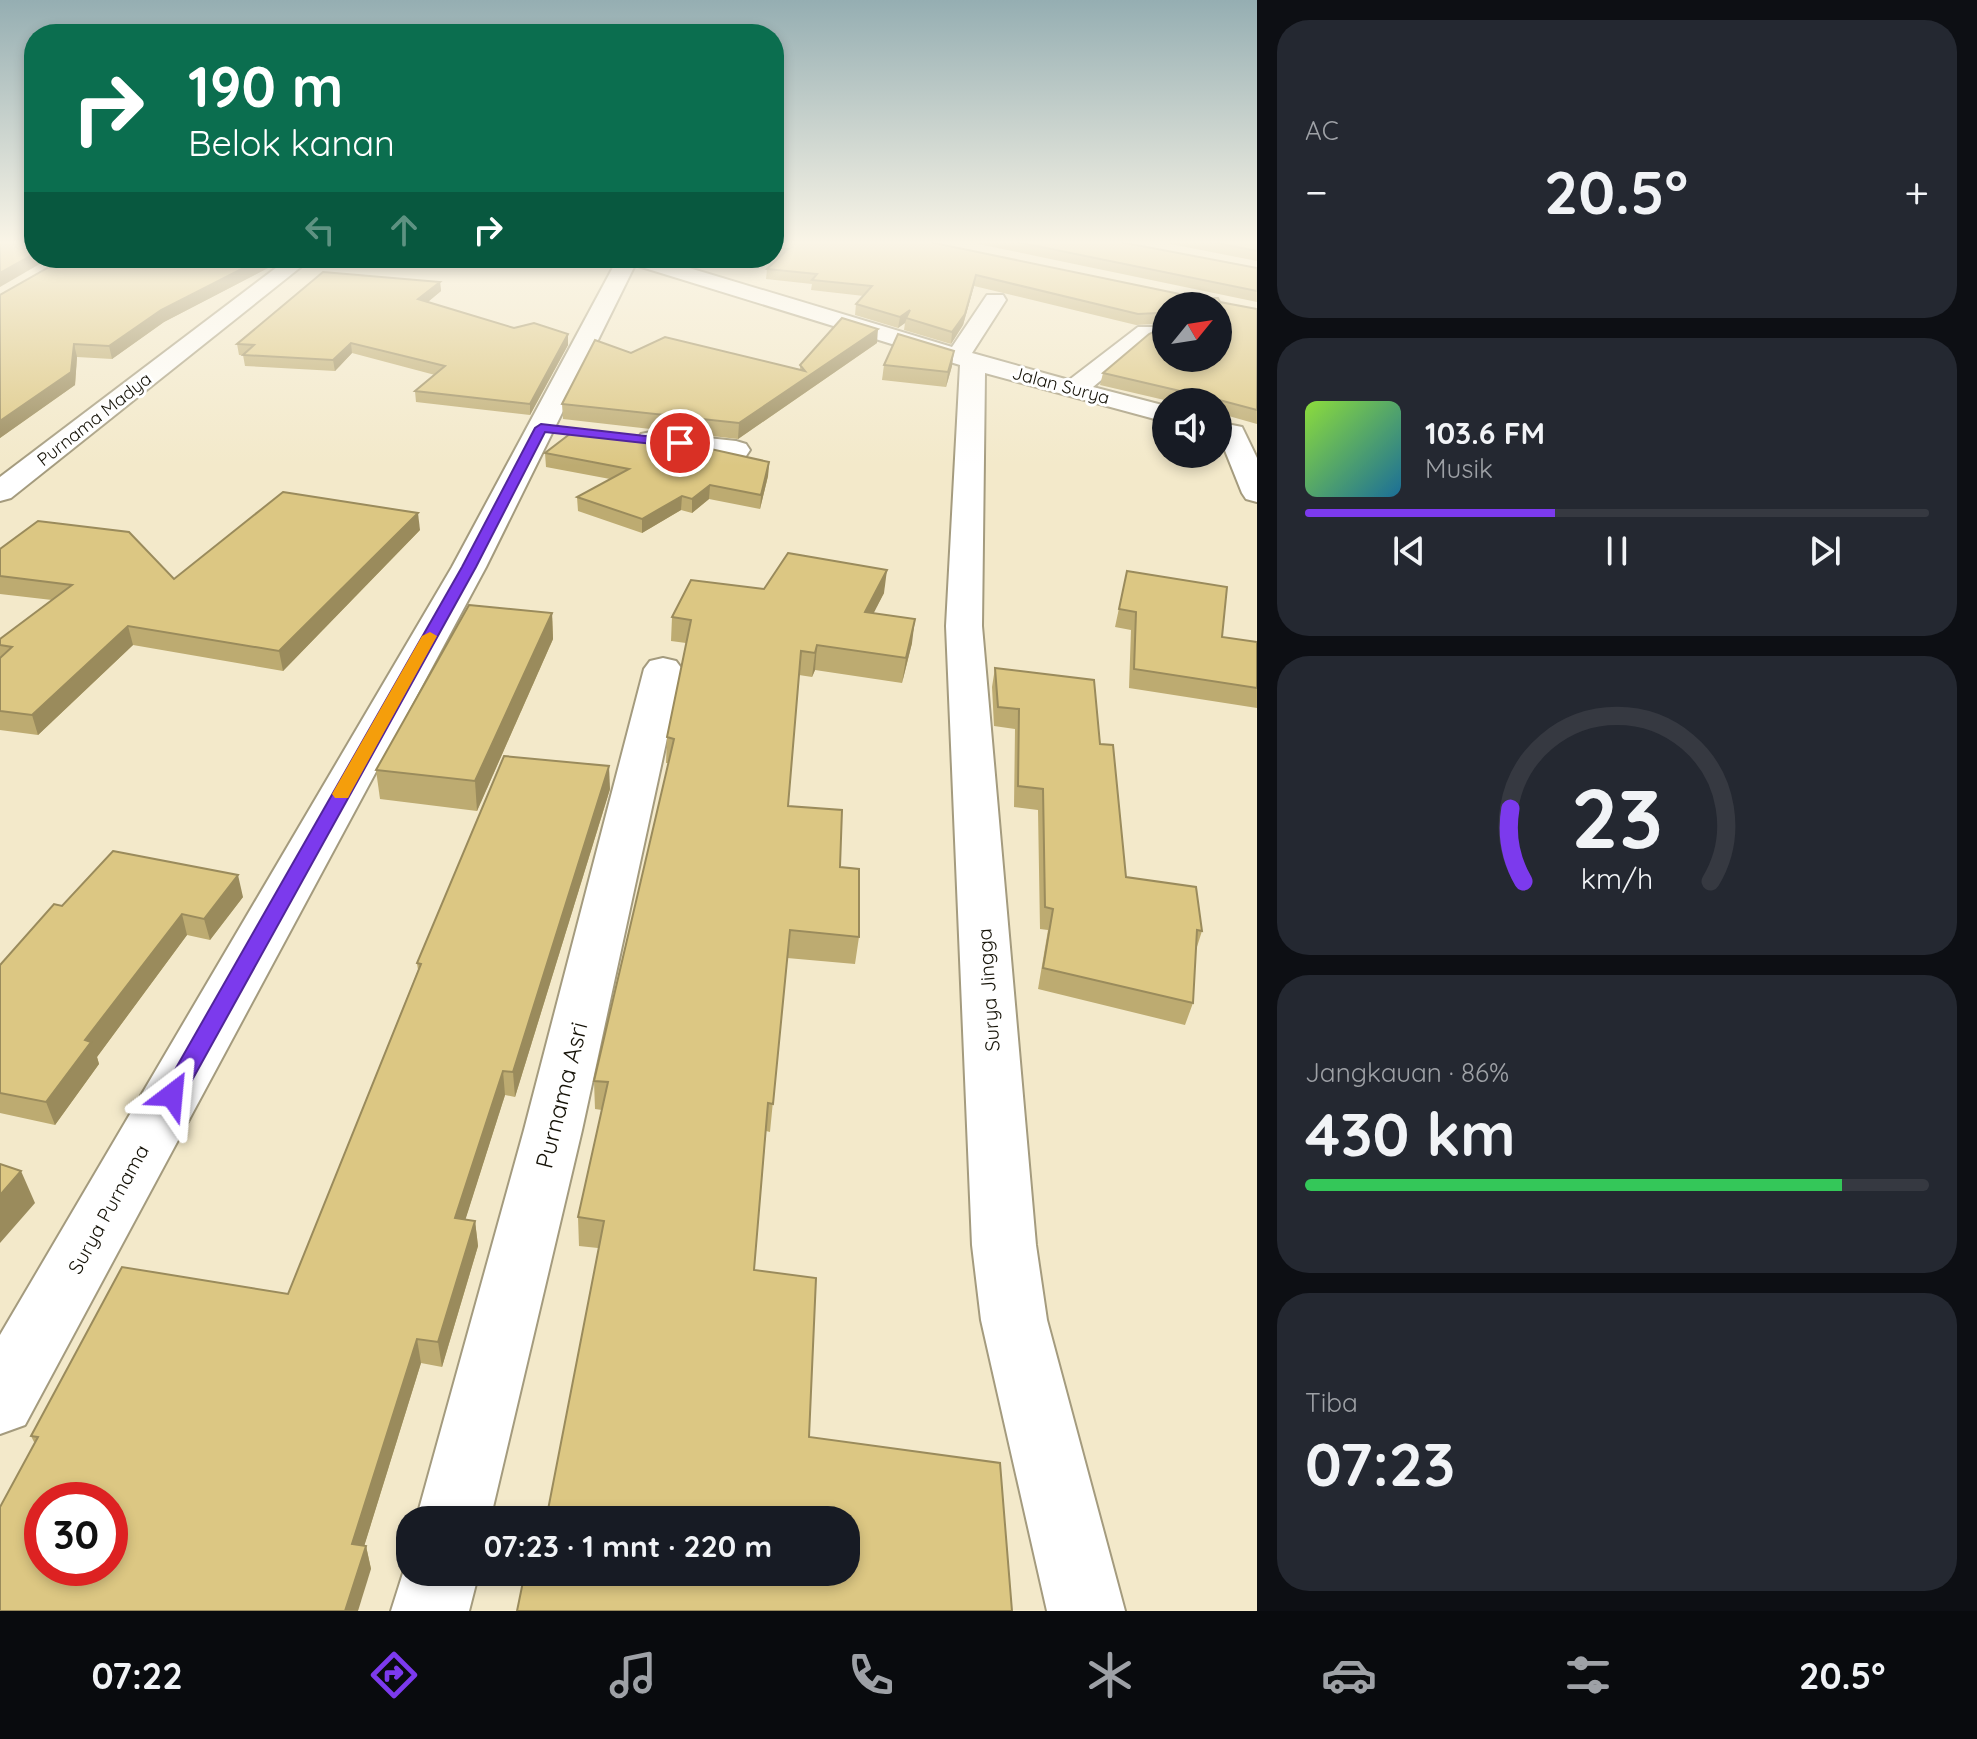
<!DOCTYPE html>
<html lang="id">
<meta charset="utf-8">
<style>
:root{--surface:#171b24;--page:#242831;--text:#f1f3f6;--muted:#9ea1a6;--line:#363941;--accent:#7c3aed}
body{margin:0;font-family:Quicksand,sans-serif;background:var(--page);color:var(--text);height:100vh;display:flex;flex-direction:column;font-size:30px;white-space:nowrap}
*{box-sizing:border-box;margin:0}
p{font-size:26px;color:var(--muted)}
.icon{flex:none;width:44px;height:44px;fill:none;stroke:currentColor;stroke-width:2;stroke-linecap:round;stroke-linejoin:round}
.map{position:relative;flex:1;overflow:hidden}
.panel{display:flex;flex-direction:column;gap:20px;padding:20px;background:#0d0f14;width:720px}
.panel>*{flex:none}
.hud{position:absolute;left:24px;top:24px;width:760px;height:244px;border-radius:32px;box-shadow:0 4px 12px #0003;background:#0b6e4f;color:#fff;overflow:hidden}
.needle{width:52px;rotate:60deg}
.buttons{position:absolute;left:1152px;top:292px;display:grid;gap:16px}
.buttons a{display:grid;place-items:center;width:80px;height:80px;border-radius:50%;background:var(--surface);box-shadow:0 4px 12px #0003;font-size:40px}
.speed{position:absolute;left:24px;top:1482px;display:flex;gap:16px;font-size:40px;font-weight:700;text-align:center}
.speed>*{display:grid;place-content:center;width:104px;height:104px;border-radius:50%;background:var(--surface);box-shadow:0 4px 12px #0003;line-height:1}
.speed .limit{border:12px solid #d22;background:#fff;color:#111}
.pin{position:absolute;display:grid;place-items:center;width:68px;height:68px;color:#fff;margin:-34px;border:4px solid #fff;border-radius:50%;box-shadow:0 2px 8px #0007}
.me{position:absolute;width:88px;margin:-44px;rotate:29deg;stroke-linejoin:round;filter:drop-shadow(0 0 6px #0008)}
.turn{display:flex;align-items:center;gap:28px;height:168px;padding:0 32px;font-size:36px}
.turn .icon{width:104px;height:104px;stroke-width:2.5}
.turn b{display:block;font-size:56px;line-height:68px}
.lanes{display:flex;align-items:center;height:76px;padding:0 32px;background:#0003;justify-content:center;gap:40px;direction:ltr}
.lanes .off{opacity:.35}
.big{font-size:60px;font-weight:800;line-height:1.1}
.panel .tile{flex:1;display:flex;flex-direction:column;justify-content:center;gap:12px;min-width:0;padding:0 28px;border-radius:32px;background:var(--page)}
.panel .dial{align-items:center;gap:0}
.dial svg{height:208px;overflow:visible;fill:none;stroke:var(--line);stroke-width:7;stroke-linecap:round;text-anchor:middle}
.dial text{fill:var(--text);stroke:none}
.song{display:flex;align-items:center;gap:24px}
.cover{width:96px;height:96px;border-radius:12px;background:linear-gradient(135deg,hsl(90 70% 55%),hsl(200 70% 35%))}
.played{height:8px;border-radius:4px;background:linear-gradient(90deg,var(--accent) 40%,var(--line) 40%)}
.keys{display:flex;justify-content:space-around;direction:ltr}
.heat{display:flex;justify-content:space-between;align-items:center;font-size:44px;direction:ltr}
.charge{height:12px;border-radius:6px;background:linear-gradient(90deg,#34c759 86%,var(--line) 0)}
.trip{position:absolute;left:396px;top:1506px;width:464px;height:80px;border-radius:32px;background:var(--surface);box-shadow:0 4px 12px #0003;font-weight:800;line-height:80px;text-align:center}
.dock{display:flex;height:128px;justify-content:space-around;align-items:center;background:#090b0e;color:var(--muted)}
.dock .icon{width:56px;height:56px}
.dock .selected{color:var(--accent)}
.dock b{font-size:36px;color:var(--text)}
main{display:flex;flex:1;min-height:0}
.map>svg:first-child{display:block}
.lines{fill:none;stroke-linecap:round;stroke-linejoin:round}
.minor-casing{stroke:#a49b7e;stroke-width:4}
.minor{fill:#fff;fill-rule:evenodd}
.wall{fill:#bdab71;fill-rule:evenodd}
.shaded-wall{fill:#9a8b5c}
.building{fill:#dcc783;stroke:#9a8b5c;stroke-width:2;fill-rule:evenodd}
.route{fill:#7c3aed;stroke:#51269a;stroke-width:2}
.slow{fill:#f59e0b}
.labels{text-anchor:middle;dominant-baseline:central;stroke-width:6;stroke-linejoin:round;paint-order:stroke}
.far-street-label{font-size:18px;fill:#151207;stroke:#fff}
.street-label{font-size:20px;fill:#151207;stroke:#fff}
.near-street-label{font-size:24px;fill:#151207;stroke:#fff}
</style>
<main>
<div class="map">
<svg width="1257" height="1611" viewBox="0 0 1257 1611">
<rect width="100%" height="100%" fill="#f3e9ca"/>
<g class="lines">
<defs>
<g id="minor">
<path d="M 289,258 L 312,258 L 11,498 L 0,501 L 0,477 Z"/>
<path d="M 618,258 L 656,258 L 952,347 L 987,295 L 1003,295 L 1006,300 L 972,353 L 1069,380 L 1138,327 L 1154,327 L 1158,332 L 1093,387 L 1166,406 L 1166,422 L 985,373 L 982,626 L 1036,1245 L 1047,1320 L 1125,1611 L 1047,1611 L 981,1320 L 972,1245 L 946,626 L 960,365 L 635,265 L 486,567 L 25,1425 L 0,1434 L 0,1335 L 452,567 Z"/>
<path d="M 1232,425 L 1242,427 L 1257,458 L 1257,502 L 1246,499 L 1242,493 L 1218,433 L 1222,427 Z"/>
<path d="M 651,432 L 736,441 L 746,444 L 750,450 L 746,456 L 736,459 L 641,446 L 637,440 L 641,434 Z"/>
<path d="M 663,658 L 676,661 L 682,669 L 582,1130 L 490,1520 L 416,1520 L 524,1130 L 644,669 L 650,661 Z"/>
<path d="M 410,1551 L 410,1572 L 479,1572 L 469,1611 L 391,1611 Z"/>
</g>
</defs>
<use href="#minor" class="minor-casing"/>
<use href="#minor" class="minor"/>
</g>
<g class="wall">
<path d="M 774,240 L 1220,302 L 1257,309 L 1257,424 L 1218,413 L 1218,402 L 1173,402 L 1100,385 L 1103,373 L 1158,330 L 1154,324 L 1136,325 L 974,286 L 963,325 L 951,344 L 904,330 L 905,323 L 898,328 L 855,315 L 856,304 L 864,296 L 811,290 L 812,284 L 766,279 L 767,269 L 778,258 L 774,257 ZM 1166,306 L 1218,358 L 1166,358 Z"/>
<path d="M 959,240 L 1110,240 L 1257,268 L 1257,302 Z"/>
<path d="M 1150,240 L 1257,240 L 1257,261 Z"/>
<path d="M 65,258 L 287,258 L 164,322 L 112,359 L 77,357 L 75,385 L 0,438 L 0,295 Z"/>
<path d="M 440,282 L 441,291 L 428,302 L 568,345 L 530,415 L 416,402 L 415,391 L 435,375 L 352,353 L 335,371 L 245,366 L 243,355 L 239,355 L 237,344 Z"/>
<path d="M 877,343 L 738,439 L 563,419 L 562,404 L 631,353 L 800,370 L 800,365 Z"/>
<path d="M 884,365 L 952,366 L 946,387 L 882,380 Z"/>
<path d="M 710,446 L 710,449 L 769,462 L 768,476 L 760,509 L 709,499 L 692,513 L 681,510 L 642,533 L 578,511 L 577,497 L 610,479 L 546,467 L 545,453 Z"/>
<path d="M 420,530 L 283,671 L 133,645 L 38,735 L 0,730 L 0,639 L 52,600 L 0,594 L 0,549 L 174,579 Z"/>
<path d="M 1127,571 L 1222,637 L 1257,642 L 1257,708 L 1129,688 L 1131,630 L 1115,627 Z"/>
<path d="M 764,589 L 884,593 L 873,613 L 912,643 L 902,683 L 815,670 L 812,677 L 799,675 L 788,806 L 840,867 L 859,937 L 855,964 L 787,958 L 770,1132 L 766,1131 L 754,1270 L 809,1437 L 846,1572 L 598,1248 L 579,1246 L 578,1217 L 602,1110 L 595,1109 L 594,1081 L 669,763 L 666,763 L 667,737 L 686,643 L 671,641 L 672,617 Z"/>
<path d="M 552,613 L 553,639 L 477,811 L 380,799 L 376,770 Z"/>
<path d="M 995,668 L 1100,744 L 1126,877 L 1202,931 L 1196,950 L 1193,1003 L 1185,1025 L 1038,989 L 1048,930 L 1040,929 L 1038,810 L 1014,807 L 1015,729 L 994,726 L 992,687 Z"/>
<path d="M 610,789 L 515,1097 L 505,1095 L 465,1220 L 475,1221 L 478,1246 L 442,1367 L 421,1363 L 364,1546 L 366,1546 L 371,1569 L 34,1442 L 31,1436 L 288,1294 L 418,970 L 417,963 Z"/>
<path d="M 243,897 L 210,940 L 187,935 L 97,1057 L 99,1064 L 55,1125 L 0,1113 L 0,965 L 62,906 Z"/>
</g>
<g class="shaded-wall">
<path d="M 34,254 L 34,258 L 50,258 L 0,287 L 0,273 Z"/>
<path d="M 263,258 L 287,258 L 164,322 L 112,359 L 109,346 L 161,310 Z"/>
<path d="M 976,275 L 974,286 L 963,325 L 951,344 L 952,332 Z"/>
<path d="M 440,282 L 441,291 L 419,309 L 418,299 Z"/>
<path d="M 910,310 L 905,323 L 898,328 L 900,317 Z"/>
<path d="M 878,329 L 877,343 L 738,439 L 739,423 Z"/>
<path d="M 568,334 L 568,345 L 530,415 L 530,404 Z"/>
<path d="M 351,343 L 352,353 L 335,371 L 333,360 Z"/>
<path d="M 74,344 L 77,357 L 75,385 L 0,438 L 0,421 Z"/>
<path d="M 954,351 L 952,366 L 946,387 L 948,372 Z"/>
<path d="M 769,462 L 768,476 L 760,509 L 761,495 Z"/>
<path d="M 710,485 L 709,499 L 692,513 L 692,499 Z"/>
<path d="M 682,496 L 681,510 L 642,533 L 642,519 Z"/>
<path d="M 418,513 L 420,530 L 283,671 L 279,651 Z"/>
<path d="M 887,570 L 884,593 L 862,636 L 865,612 Z"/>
<path d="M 552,613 L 553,639 L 477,811 L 475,781 Z"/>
<path d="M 915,619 L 912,643 L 902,683 L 906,658 Z"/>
<path d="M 128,626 L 133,645 L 38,735 L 32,715 Z"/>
<path d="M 817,645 L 815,670 L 812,677 L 815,653 Z"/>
<path d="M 609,766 L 610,789 L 515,1097 L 513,1072 Z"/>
<path d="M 238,875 L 243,897 L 210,940 L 204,919 Z"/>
<path d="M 182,914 L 187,935 L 97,1057 L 99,1064 L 55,1125 L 46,1102 L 85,1040 Z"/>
<path d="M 503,1071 L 505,1095 L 458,1243 L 455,1218 Z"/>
<path d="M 21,1171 L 35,1203 L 0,1243 L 0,1195 Z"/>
<path d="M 475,1221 L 478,1246 L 442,1367 L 438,1342 Z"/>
<path d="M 417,1339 L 421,1363 L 358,1566 L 352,1544 Z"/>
<path d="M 366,1546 L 371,1569 L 358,1611 L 345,1611 Z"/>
</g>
<g class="building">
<path d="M 0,240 L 34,240 L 34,254 L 0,273 Z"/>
<path d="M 774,240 L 920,240 L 1199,298 L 1218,298 L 1220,302 L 1257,309 L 1257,410 L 1223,401 L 1103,373 L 1149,334 L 1166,326 L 1166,358 L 1218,358 L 1218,306 L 1166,306 L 1166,323 L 1163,322 L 1157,313 L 1138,314 L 976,275 L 965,314 L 952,332 L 906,318 L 910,310 L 900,317 L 856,304 L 872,286 L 812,280 L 817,274 L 767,269 L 788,249 L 774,247 Z"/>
<path d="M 1007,240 L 1110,240 L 1257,268 L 1257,291 Z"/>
<path d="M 1202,240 L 1257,240 L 1257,251 Z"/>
<path d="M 65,258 L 263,258 L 161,310 L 109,346 L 74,344 L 71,372 L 0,421 L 0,295 Z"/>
<path d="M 323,272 L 440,282 L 418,299 L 514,328 L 534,323 L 568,334 L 530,404 L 415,391 L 445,366 L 351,343 L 333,360 L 243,355 L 254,345 L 237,344 Z"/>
<path d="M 842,318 L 878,329 L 739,423 L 562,404 L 595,340 L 631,353 L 665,337 L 805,371 L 800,365 Z"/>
<path d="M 898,334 L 954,351 L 948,372 L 884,365 Z"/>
<path d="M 575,430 L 710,446 L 706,448 L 769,462 L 761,495 L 710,485 L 692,499 L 682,496 L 642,519 L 577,497 L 629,469 L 545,453 Z"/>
<path d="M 283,492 L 418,513 L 279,651 L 128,626 L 32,715 L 0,711 L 0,658 L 12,647 L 0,645 L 0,639 L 72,585 L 0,576 L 0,549 L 38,521 L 129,532 L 174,579 Z"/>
<path d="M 788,553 L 887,570 L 865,612 L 915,619 L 906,658 L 817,645 L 815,653 L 801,651 L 788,806 L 842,810 L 840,867 L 859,869 L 859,937 L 790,930 L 773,1104 L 768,1103 L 754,1270 L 816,1278 L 809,1437 L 1000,1463 L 1012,1611 L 517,1611 L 525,1572 L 846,1572 L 846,1520 L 546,1520 L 604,1221 L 578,1217 L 608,1082 L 594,1081 L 674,739 L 667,737 L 691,620 L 672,617 L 691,580 L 764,589 Z"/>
<path d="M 1127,571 L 1227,587 L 1222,637 L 1257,642 L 1257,688 L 1134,669 L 1136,612 L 1119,609 Z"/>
<path d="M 469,605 L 552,613 L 475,781 L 376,770 Z"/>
<path d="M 995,668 L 1094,680 L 1100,744 L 1113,745 L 1126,877 L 1196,887 L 1202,931 L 1197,930 L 1193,1003 L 1043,968 L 1053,909 L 1045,907 L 1043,789 L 1018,786 L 1019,709 L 998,707 Z"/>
<path d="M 504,756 L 609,766 L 513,1072 L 503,1071 L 455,1218 L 475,1221 L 438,1342 L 417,1339 L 352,1544 L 366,1546 L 345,1611 L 0,1611 L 0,1507 L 38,1437 L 31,1436 L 122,1267 L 288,1294 L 421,964 L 417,963 ZM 42,1500 L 110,1500 L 110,1568 L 42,1568 Z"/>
<path d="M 113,851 L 238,875 L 204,919 L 182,914 L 85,1040 L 91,1042 L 46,1102 L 0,1093 L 0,965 L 54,904 L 62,906 Z"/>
<path d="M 0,1164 L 21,1171 L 0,1195 Z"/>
</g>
<linearGradient id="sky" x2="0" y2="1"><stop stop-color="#95aeb2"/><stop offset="0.52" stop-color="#faf5e7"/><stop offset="1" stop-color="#faf5e7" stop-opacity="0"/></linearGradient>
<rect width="1257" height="466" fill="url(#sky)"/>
<path class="route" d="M 541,424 L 680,440 L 686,443 L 680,447 L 545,432 L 476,567 L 180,1102 L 172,1104 L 164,1102 L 160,1095 L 164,1089 L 462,567 L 535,428 Z"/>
<path class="slow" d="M 430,632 L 437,636 L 350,794 L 348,798 L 335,798 L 332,794 L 422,636 Z"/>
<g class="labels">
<g class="far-street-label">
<text transform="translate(1061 385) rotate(15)">Jalan Surya</text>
<text transform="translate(94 419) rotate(-38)">Purnama Madya</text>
</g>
<g class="street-label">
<text transform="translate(988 990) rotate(-94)">Surya Jingga</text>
<text transform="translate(108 1209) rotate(-61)">Surya Purnama</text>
</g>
<g class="near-street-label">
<text transform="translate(561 1095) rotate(-76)">Purnama Asri</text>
</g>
</g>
</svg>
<div class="buttons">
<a><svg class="needle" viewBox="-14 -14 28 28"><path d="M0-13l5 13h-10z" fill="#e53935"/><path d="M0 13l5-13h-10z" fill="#9ea1a6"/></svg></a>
<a><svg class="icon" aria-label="sound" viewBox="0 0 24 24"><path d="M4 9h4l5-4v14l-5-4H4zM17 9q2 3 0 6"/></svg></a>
</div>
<div class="speed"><div class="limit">30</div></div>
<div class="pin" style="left:680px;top:443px;background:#d93025"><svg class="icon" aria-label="arrive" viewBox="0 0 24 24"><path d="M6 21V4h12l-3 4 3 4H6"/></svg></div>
<svg class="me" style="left:172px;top:1095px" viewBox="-20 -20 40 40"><path d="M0-17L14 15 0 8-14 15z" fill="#7c3aed" stroke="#fff" stroke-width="4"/></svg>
<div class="trip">07:23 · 1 mnt · 220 m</div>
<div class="hud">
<div class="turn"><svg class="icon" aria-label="right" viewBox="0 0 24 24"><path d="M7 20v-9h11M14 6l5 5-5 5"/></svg><div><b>190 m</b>Belok kanan</div></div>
<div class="lanes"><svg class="icon off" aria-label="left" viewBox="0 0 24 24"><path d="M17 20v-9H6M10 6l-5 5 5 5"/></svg><svg class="icon off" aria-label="ahead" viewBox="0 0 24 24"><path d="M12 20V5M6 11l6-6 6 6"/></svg><svg class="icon" aria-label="right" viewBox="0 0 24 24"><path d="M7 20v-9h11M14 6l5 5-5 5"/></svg></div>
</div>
</div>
<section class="panel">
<div class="tile"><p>AC</p>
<div class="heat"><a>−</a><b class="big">20.5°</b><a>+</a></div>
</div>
<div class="tile">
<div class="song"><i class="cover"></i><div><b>103.6 FM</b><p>Musik</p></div></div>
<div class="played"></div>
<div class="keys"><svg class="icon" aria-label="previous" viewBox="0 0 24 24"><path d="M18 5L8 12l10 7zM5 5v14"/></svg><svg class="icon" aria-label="pause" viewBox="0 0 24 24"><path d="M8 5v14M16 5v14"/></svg><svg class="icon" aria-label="next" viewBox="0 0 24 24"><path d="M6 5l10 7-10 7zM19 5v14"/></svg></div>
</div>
<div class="tile dial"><svg viewBox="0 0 100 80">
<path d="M14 69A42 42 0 1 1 86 69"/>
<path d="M14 69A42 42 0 0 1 9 41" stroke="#7c3aed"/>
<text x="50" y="56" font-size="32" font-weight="700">23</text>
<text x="50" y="72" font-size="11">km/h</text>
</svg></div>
<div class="tile"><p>Jangkauan · 86%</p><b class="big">430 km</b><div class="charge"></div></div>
<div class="tile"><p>Tiba</p><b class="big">07:23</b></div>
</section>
</main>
<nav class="dock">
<b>07:22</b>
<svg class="icon selected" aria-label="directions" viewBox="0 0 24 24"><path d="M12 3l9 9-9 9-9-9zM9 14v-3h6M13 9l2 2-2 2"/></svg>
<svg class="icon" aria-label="music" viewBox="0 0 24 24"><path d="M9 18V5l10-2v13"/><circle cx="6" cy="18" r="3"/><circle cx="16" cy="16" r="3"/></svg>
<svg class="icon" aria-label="phone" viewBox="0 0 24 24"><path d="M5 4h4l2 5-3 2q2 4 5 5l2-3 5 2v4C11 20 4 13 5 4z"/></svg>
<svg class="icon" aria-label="climate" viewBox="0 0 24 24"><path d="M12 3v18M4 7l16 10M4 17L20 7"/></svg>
<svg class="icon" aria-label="car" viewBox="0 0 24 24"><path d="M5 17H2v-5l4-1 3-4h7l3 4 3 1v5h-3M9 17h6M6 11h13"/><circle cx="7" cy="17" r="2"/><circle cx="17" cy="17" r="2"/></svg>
<svg class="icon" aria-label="filters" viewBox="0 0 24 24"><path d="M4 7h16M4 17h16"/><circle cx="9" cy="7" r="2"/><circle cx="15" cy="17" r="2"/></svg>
<b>20.5°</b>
</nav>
